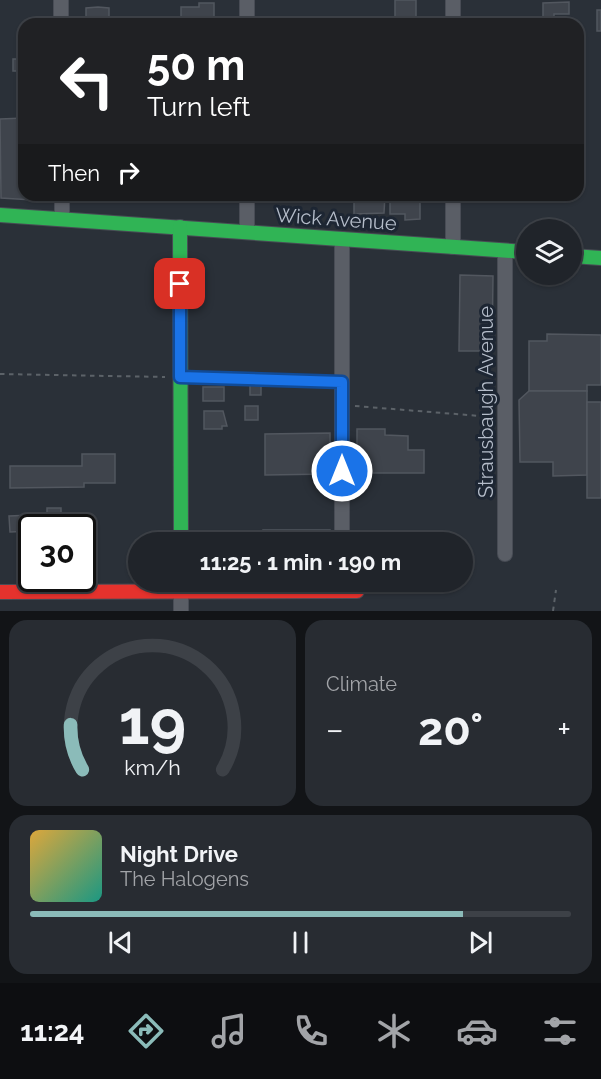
<!DOCTYPE html>
<meta charset="utf-8">
<style>
:root{--surface:#20242a;--page:#282c32;--text:#f1f3f6;--muted:#a2a4a8;--line:#3d4147;--accent:#8bbbb9}
body{margin:0;font-family:Raleway,sans-serif;background:var(--page);color:var(--text);height:100vh;display:flex;flex-direction:column;font-size:22px;white-space:nowrap}
*{box-sizing:border-box;margin:0}
p{font-size:20px;color:var(--muted)}
.icon{flex:none;width:33px;height:33px;fill:none;stroke:currentColor;stroke-width:2;stroke-linecap:round;stroke-linejoin:round}
.map{position:relative;height:611px;overflow:hidden}
.details{display:flex;flex-direction:column;gap:9px;padding:9px;background:#121417;flex:1}
.details>*{flex:none}
.top-card{position:absolute;left:18px;top:18px;width:566px;height:183px;border-radius:18px;box-shadow:0 2px 4px #0004,0 0 0 2px var(--line);background:#202124;color:#fff;overflow:hidden}
.buttons{position:absolute;left:516px;top:219px;display:grid;gap:12px}
.buttons a{display:grid;place-items:center;width:66px;height:66px;border-radius:50%;background:var(--surface);box-shadow:0 2px 4px #0004,0 0 0 2px var(--line);font-size:30px}
.speed{position:absolute;left:18px;top:514px;display:flex;gap:12px;font-size:30px;font-weight:700;text-align:center}
.speed>*{display:grid;place-content:center;width:78px;height:78px;border-radius:50%;background:var(--surface);box-shadow:0 2px 4px #0004,0 0 0 2px var(--line);line-height:1}
.speed .limit{border:3px solid #111;border-radius:9px;background:#fff;color:#111}
.pin{position:absolute;display:grid;place-items:center;width:51px;height:51px;color:#fff;margin:-26px;border-radius:12px;box-shadow:0 3px 9px #0006}
.me{position:absolute;width:66px;margin:-33px;rotate:0deg;stroke-linejoin:round;filter:drop-shadow(0 0 4px #0008)}
.turn{display:flex;align-items:center;gap:21px;height:126px;padding:0 30px;font-size:27px}
.turn .icon{width:78px;height:78px;stroke-width:2.5}
.turn b{display:block;font-size:42px;line-height:51px}
.then{display:flex;align-items:center;height:57px;padding:0 30px;background:#0003;gap:12px;font-size:22px}
.big{font-size:45px;font-weight:700;line-height:1.1}
.details .tile{flex:1;display:flex;flex-direction:column;justify-content:center;gap:9px;min-width:0;padding:0 21px;border-radius:18px;background:var(--page)}
.details .dial{align-items:center;gap:0}
.dial svg{height:156px;overflow:visible;fill:none;stroke:var(--line);stroke-width:7;stroke-linecap:round;text-anchor:middle}
.dial text{fill:var(--text);stroke:none}
.song{display:flex;align-items:center;gap:18px}
.cover{width:72px;height:72px;border-radius:9px;background:linear-gradient(135deg,hsl(40 70% 55%),hsl(170 70% 35%))}
.played{height:6px;border-radius:3px;background:linear-gradient(90deg,var(--accent) 80%,var(--line) 80%)}
.keys{display:flex;justify-content:space-around;direction:ltr}
.heat{display:flex;justify-content:space-between;align-items:center;font-size:33px;direction:ltr}
.details .tiles{flex:1;display:grid;gap:9px;grid-template-columns:1fr 1fr}
.tile:last-child{grid-column:span 2}
.trip{position:absolute;left:128px;top:532px;width:345px;height:60px;border-radius:30px;background:var(--surface);box-shadow:0 2px 4px #0004,0 0 0 2px var(--line);font-weight:700;line-height:60px;text-align:center}
.tabs{display:flex;height:96px;justify-content:space-around;align-items:center;background:#0d0e11;color:var(--muted)}
.tabs .icon{width:42px;height:42px}
.tabs .selected{color:var(--accent)}
.tabs b{font-size:27px;color:var(--text)}
.map>svg:first-child{display:block}
.building{fill:#3f444c;stroke:#52575f;stroke-width:1.5}
.lines{fill:none;stroke-linecap:round;stroke-linejoin:round}
.lane-casing{stroke:#484c55;stroke-width:10}
.street-casing{stroke:#484c55;stroke-width:16}
.fast-casing{stroke:#484c55;stroke-width:16}
.jam-casing{stroke:#484c55;stroke-width:16}
.path{stroke:#5c6268;stroke-width:2;stroke-dasharray:4.5 4.5;stroke-linecap:butt}
.lane{stroke:#5a5e66;stroke-width:7}
.street{stroke:#5a5e66;stroke-width:14}
.fast{stroke:#30b455;stroke-width:14}
.jam{stroke:#e5322d;stroke-width:14}
.route-casing{stroke:#114b97;stroke-width:15}
.route{stroke:#1a73e8;stroke-width:10}
.labels{text-anchor:middle;dominant-baseline:central;stroke-width:6;stroke-linejoin:round;paint-order:stroke}
.street-label{font-size:20px;fill:#b4bcc9;stroke:#1d2633}
</style>
<div class="map">
<svg width="601" height="611" viewBox="0 0 601 611">
<rect width="100%" height="100%" fill="#2a3038"/>
<g class="building">
<rect x="395" y="0" width="21" height="22"/>
<path d="M 569,2 L 569,14 L 554,14 L 554,24 L 543,24 L 543,3 Z"/>
<path d="M 199,3 L 214,3 L 214,24 L 181,20 L 181,7 L 199,7 Z"/>
<path d="M 98,7 L 109,8 L 109,22 L 86,22 L 86,8 Z"/>
<rect x="597" y="10" width="4" height="21"/>
<path d="M 18,51 L 24,51 L 24,71 L 13,71 L 13,59 L 18,59 Z"/>
<path d="M 24,118 L 24,195 L 49,195 L 49,201 L 1,198 L 0,119 Z"/>
<path d="M 151,195 L 194,195 L 194,201 L 151,199 Z"/>
<path d="M 354,195 L 385,195 L 384,213 L 354,214 Z"/>
<path d="M 390,195 L 420,195 L 420,219 L 405,220 L 405,214 L 390,214 Z"/>
<path d="M 460,275 L 493,276 L 492,351 L 459,351 Z"/>
<path d="M 547,334 L 601,335 L 601,385 L 587,385 L 587,391 L 529,391 L 529,341 L 547,341 Z"/>
<rect x="250" y="383" width="11" height="12"/>
<rect x="203" y="387" width="21" height="14"/>
<path d="M 529,391 L 587,391 L 587,475 L 553,476 L 553,462 L 520,462 L 519,400 Z"/>
<rect x="587" y="402" width="14" height="96"/>
<rect x="245" y="406" width="13" height="14"/>
<path d="M 204,411 L 223,411 L 227,426 L 222,426 L 222,429 L 204,429 Z"/>
<path d="M 357,429 L 385,429 L 385,435 L 408,436 L 408,450 L 424,450 L 424,473 L 357,473 Z"/>
<path d="M 330,433 L 330,474 L 265,475 L 265,434 Z"/>
<path d="M 82,454 L 115,454 L 115,483 L 84,483 L 84,487 L 10,488 L 10,466 L 82,466 Z"/>
<rect x="47" y="508" width="14" height="14"/>
<path d="M 32,515 L 32,531 L 10,532 L 9,516 Z"/>
<rect x="263" y="530" width="67" height="13"/>
</g>
<g class="lines">
<defs>
<path id="lane" d="M 182,377 L 342,382"/>
<g id="street">
<path d="M 61,0 L 61,24"/>
<path d="M 247,0 L 247,24"/>
<path d="M 453,0 L 453,24"/>
<path d="M 62,195 L 62,219"/>
<path d="M 247,195 L 247,232"/>
<path d="M 453,195 L 453,247"/>
<path d="M 342,239 L 342,543"/>
<path d="M 505,554 L 505,251"/>
<path d="M 181,582 L 181,611"/>
</g>
<g id="fast">
<path d="M 0,215 L 526,252"/>
<path d="M 180,227 L 181,543"/>
<path d="M 572,256 L 601,258"/>
</g>
<path id="jam" d="M 0,592 L 357,591"/>
</defs>
<use href="#lane" class="lane-casing"/>
<use href="#street" class="street-casing"/>
<use href="#fast" class="fast-casing"/>
<use href="#jam" class="jam-casing"/>
<g class="path">
<path d="M 0,374 L 165,377"/>
<path d="M 355,406 L 493,417"/>
<path d="M 553,611 L 556,590"/>
</g>
<use href="#lane" class="lane"/>
<use href="#street" class="street"/>
<use href="#fast" class="fast"/>
<use href="#jam" class="jam"/>
</g>
<g class="lines">
<defs>
<path id="route" d="M 180,284 L 180,377 L 342,382 L 342,471"/>
</defs>
<use href="#route" class="route-casing"/>
<use href="#route" class="route"/>
</g>
<g class="labels">
<g class="street-label">
<text transform="translate(336 219) rotate(4)">Wick Avenue</text>
<text transform="translate(486 402) rotate(-90)">Strausbaugh Avenue</text>
</g>
</g>
</svg>
<div class="buttons">
<a><svg class="icon" aria-label="layers" viewBox="0 0 24 24"><path d="M12 4l9 5-9 5-9-5zM3 14l9 5 9-5"/></svg></a>
</div>
<div class="speed"><div class="limit">30</div></div>
<div class="pin" style="left:180px;top:284px;background:#d93025"><svg class="icon" aria-label="arrive" viewBox="0 0 24 24"><path d="M6 21V4h12l-3 4 3 4H6"/></svg></div>
<svg class="me" style="left:342px;top:471px" viewBox="-20 -20 40 40"><circle r="17" fill="#1a73e8" stroke="#fff" stroke-width="3"/><path d="M0-11L8 9 0 5-8 9z" fill="#fff"/></svg>
<div class="trip">11:25 · 1 min · 190 m</div>
<div class="top-card">
<div class="turn"><svg class="icon" aria-label="left" viewBox="0 0 24 24"><path d="M17 20v-9H6M10 6l-5 5 5 5"/></svg><div><b>50 m</b>Turn left</div></div>
<div class="then">Then<svg class="icon" aria-label="right" viewBox="0 0 24 24"><path d="M7 20v-9h11M14 6l5 5-5 5"/></svg></div>
</div>
</div>
<section class="details">
<div class="tiles">
<div class="tile dial"><svg viewBox="0 0 100 80">
<path d="M14 69A42 42 0 1 1 86 69"/>
<path d="M14 69A42 42 0 0 1 8 46" stroke="#8bbbb9"/>
<text x="50" y="56" font-size="32" font-weight="700">19</text>
<text x="50" y="72" font-size="11">km/h</text>
</svg></div>
<div class="tile"><p>Climate</p>
<div class="heat"><a>−</a><b class="big">20°</b><a>+</a></div>
</div>
<div class="tile">
<div class="song"><i class="cover"></i><div><b>Night Drive</b><p>The Halogens</p></div></div>
<div class="played"></div>
<div class="keys"><svg class="icon" aria-label="previous" viewBox="0 0 24 24"><path d="M18 5L8 12l10 7zM5 5v14"/></svg><svg class="icon" aria-label="pause" viewBox="0 0 24 24"><path d="M8 5v14M16 5v14"/></svg><svg class="icon" aria-label="next" viewBox="0 0 24 24"><path d="M6 5l10 7-10 7zM19 5v14"/></svg></div>
</div>
</div>
</section>
<nav class="tabs">
<b>11:24</b>
<svg class="icon selected" aria-label="directions" viewBox="0 0 24 24"><path d="M12 3l9 9-9 9-9-9zM9 14v-3h6M13 9l2 2-2 2"/></svg>
<svg class="icon" aria-label="music" viewBox="0 0 24 24"><path d="M9 18V5l10-2v13"/><circle cx="6" cy="18" r="3"/><circle cx="16" cy="16" r="3"/></svg>
<svg class="icon" aria-label="phone" viewBox="0 0 24 24"><path d="M5 4h4l2 5-3 2q2 4 5 5l2-3 5 2v4C11 20 4 13 5 4z"/></svg>
<svg class="icon" aria-label="climate" viewBox="0 0 24 24"><path d="M12 3v18M4 7l16 10M4 17L20 7"/></svg>
<svg class="icon" aria-label="car" viewBox="0 0 24 24"><path d="M5 17H2v-5l4-1 3-4h7l3 4 3 1v5h-3M9 17h6M6 11h13"/><circle cx="7" cy="17" r="2"/><circle cx="17" cy="17" r="2"/></svg>
<svg class="icon" aria-label="filters" viewBox="0 0 24 24"><path d="M4 7h16M4 17h16"/><circle cx="9" cy="7" r="2"/><circle cx="15" cy="17" r="2"/></svg>
</nav>
